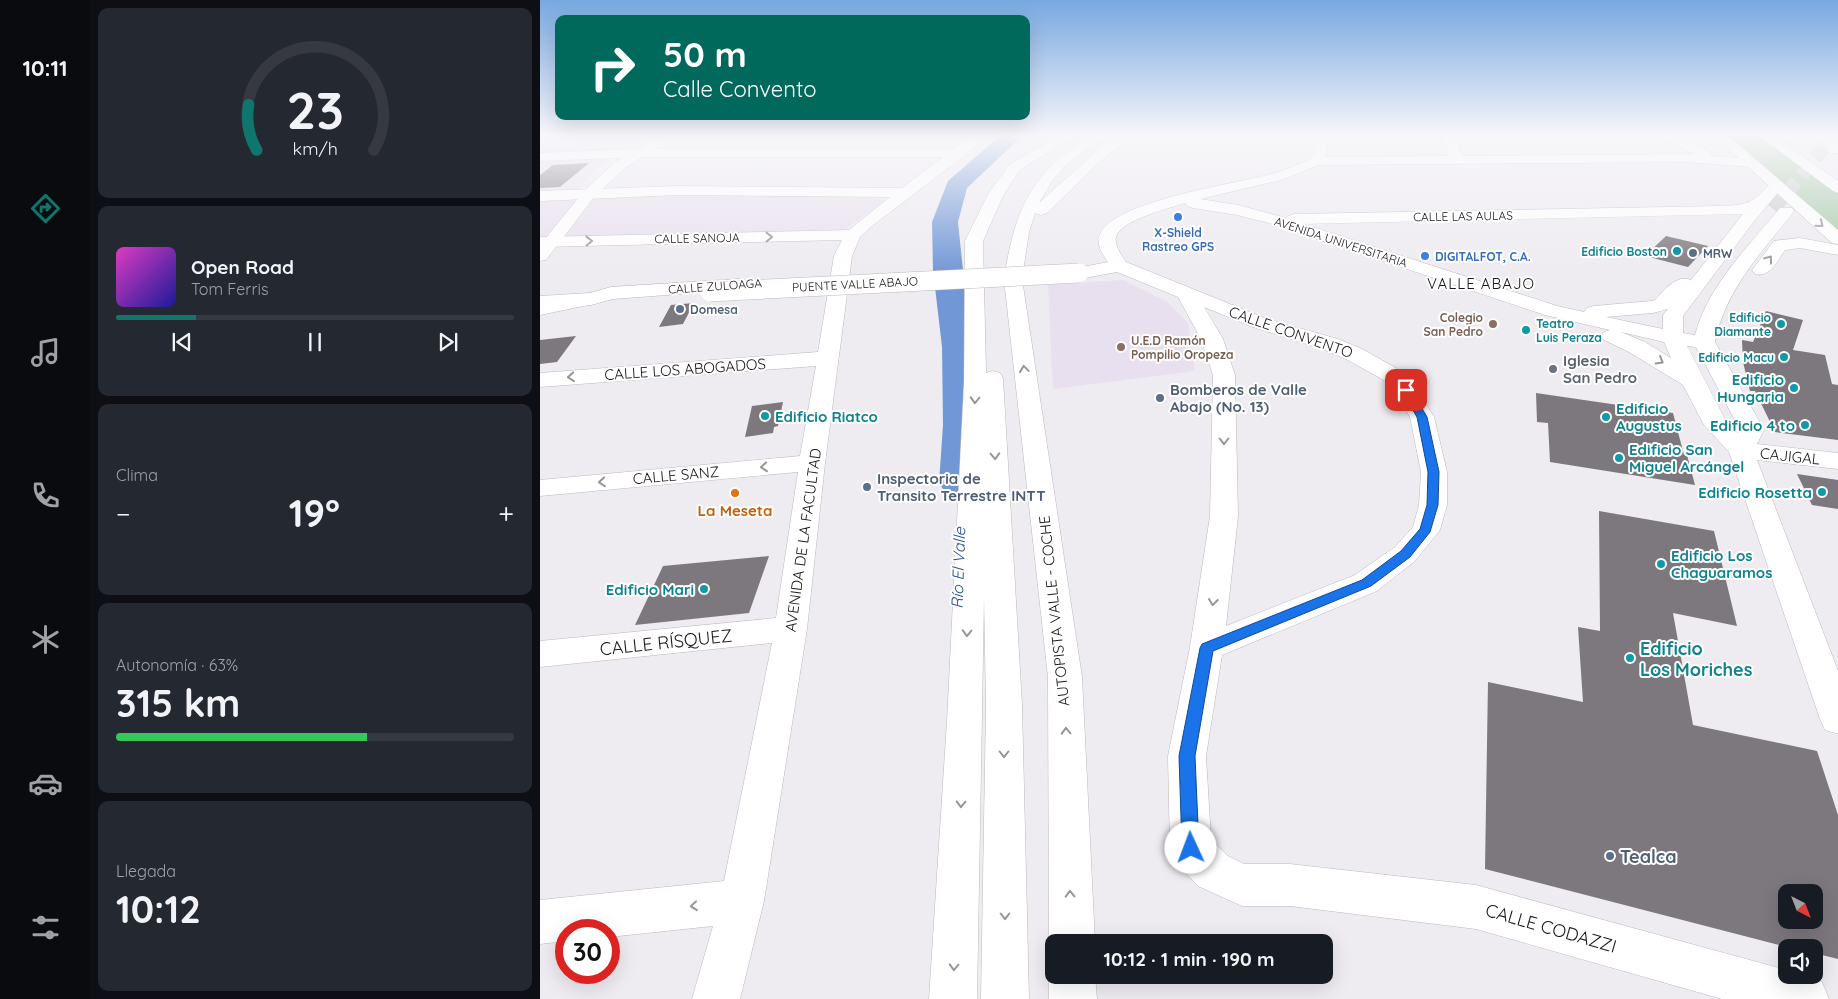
<!DOCTYPE html>
<html lang="es">
<meta charset="utf-8">
<style>
:root{--surface:#171b24;--page:#242831;--text:#f1f3f6;--muted:#9ea1a6;--line:#363941;--accent:#0f766e}
body{margin:0;font-family:Quicksand,sans-serif;background:var(--page);color:var(--text);height:100vh;display:flex;flex-direction:column;font-size:19px;white-space:nowrap}
*{box-sizing:border-box;margin:0}
p{font-size:16px;color:var(--muted)}
.icon{flex:none;width:28px;height:28px;fill:none;stroke:currentColor;stroke-width:2;stroke-linecap:round;stroke-linejoin:round}
.map{position:relative;flex:1;overflow:hidden}
.drawer{display:flex;flex-direction:column;gap:8px;padding:8px;background:#0d0f14;width:450px}
.drawer>*{flex:none}
.hud{position:absolute;left:15px;top:15px;width:475px;height:105px;border-radius:10px;box-shadow:0 5px 20px #0002;background:#00695c;color:#fff;overflow:hidden}
.needle{width:32px;rotate:138deg}
.buttons{position:absolute;left:1238px;top:884px;display:grid;gap:10px}
.buttons a{display:grid;place-items:center;width:45px;height:45px;border-radius:10px;background:var(--surface);box-shadow:0 5px 20px #0002;font-size:25px}
.speed{position:absolute;left:15px;top:919px;display:flex;gap:10px;font-size:25px;font-weight:700;text-align:center}
.speed>*{display:grid;place-content:center;width:65px;height:65px;border-radius:50%;background:var(--surface);box-shadow:0 5px 20px #0002;line-height:1}
.speed .limit{border:8px solid #d22;background:#fff;color:#111}
.pin{position:absolute;display:grid;place-items:center;width:42px;height:42px;color:#fff;margin:-21px;border-radius:10px;box-shadow:0 2px 8px #0006}
.me{position:absolute;width:55px;margin:-28px;rotate:358deg;stroke-linejoin:round;filter:drop-shadow(0 0 4px #0008)}
.turn{display:flex;align-items:center;gap:18px;height:105px;padding:0 25px;font-size:22px}
.turn .icon{width:65px;height:65px;stroke-width:2.5}
.turn b{display:block;font-size:35px;line-height:42px}
.big{font-size:38px;font-weight:800;line-height:1.1}
.drawer .card{flex:1;display:flex;flex-direction:column;justify-content:center;gap:8px;min-width:0;padding:0 18px;border-radius:10px;background:var(--page)}
.drawer .dial{align-items:center;gap:0}
.dial svg{height:130px;overflow:visible;fill:none;stroke:var(--line);stroke-width:7;stroke-linecap:round;text-anchor:middle}
.dial text{fill:var(--text);stroke:none}
.song{display:flex;align-items:center;gap:15px}
.cover{width:60px;height:60px;border-radius:8px;background:linear-gradient(135deg,hsl(310 70% 55%),hsl(240 70% 35%))}
.played{height:5px;border-radius:2px;background:linear-gradient(90deg,var(--accent) 20%,var(--line) 20%)}
.keys{display:flex;justify-content:space-around;direction:ltr}
.heat{display:flex;justify-content:space-between;align-items:center;font-size:28px;direction:ltr}
.charge{height:8px;border-radius:4px;background:linear-gradient(90deg,#34c759 63%,var(--line) 0)}
.trip{position:absolute;left:505px;top:934px;width:288px;height:50px;border-radius:10px;background:var(--surface);box-shadow:0 5px 20px #0002;font-weight:800;line-height:50px;text-align:center}
main{display:flex;flex:1;min-height:0}
.dock{display:flex;flex-direction:column;width:90px;justify-content:space-around;align-items:center;background:#090b0e;color:var(--muted)}
.dock .icon{width:35px;height:35px}
.dock .selected{color:var(--accent)}
.dock b{font-size:22px;color:var(--text)}
.map>svg:first-child{display:block}
.built{fill:#e8e0ee}
.green{fill:#a6caa6}
.lines{fill:none;stroke-linecap:round;stroke-linejoin:round}
.river{fill:#7197d6;fill-rule:evenodd}
.building{fill:#7c787d;fill-rule:evenodd}
.secondary-tunnel{stroke:#cecbd0;stroke-width:14;stroke-dasharray:14 8;stroke-linecap:butt}
.street-casing{stroke:#bcb8be;stroke-width:1}
.secondary-casing{stroke:#bcb8be;stroke-width:1}
.highway-casing{stroke:#bcb8be;stroke-width:1}
.street{fill:#fff;fill-rule:evenodd}
.secondary{fill:#fff;fill-rule:evenodd}
.highway{fill:#fff;fill-rule:evenodd}
.street-bridge-casing{stroke:#bcb8be;stroke-width:20;stroke-linecap:butt}
.street-bridge{stroke:#fff;stroke-width:19}
.oneway{stroke:#979697}
.route{fill:#1a73e8;stroke:#114b97}
.shop-dot{fill:#3f7fe0;stroke:#fff;stroke-width:2}
.culture-dot{fill:#0f9aa8;stroke:#fff;stroke-width:2}
.service-dot{fill:#5c6f8a;stroke:#fff;stroke-width:2}
.education-dot{fill:#8d6e63;stroke:#fff;stroke-width:2}
.worship-dot{fill:#6b7280;stroke:#fff;stroke-width:2}
.food-dot{fill:#e8710a;stroke:#fff;stroke-width:2}
.labels{text-anchor:middle;dominant-baseline:central;stroke-width:4;stroke-linejoin:round;paint-order:stroke}
.far-street-label{font-size:12px;fill:#181618;stroke:#fff}
.far-shop-label{font-size:12px;font-weight:bold;fill:#366cbe;stroke:#fff}
.far-culture-label{font-size:12px;font-weight:bold;fill:#0d838f;stroke:#fff;text-anchor:end}
.far-service-label{font-size:12px;font-weight:bold;fill:#4e5e75;stroke:#fff;text-anchor:start}
.far-education-label{font-size:12px;font-weight:bold;fill:#785e54;stroke:#fff;text-anchor:end}
.far-quarter-label{font-size:15px;letter-spacing:1px;fill:#181618;stroke:#fff}
.street-label{font-size:15px;fill:#181618;stroke:#fff}
.worship-label{font-size:15px;font-weight:bold;fill:#5b616d;stroke:#fff;text-anchor:start}
.culture-label{font-size:15px;font-weight:bold;fill:#0d838f;stroke:#fff;text-anchor:end}
.service-label{font-size:15px;font-weight:bold;fill:#4e5e75;stroke:#fff;text-anchor:start}
.food-label{font-size:15px;font-weight:bold;fill:#c56008;stroke:#fff}
.water-label{font-size:16px;font-style:italic;fill:#224e9a;stroke:#fff}
.near-street-label{font-size:18px;fill:#181618;stroke:#fff}
.near-culture-label{font-size:18px;font-weight:bold;fill:#0d838f;stroke:#fff;text-anchor:start}
.near-service-label{font-size:18px;font-weight:bold;fill:#4e5e75;stroke:#fff;text-anchor:start}
</style>
<main>
<nav class="dock">
<b>10:11</b>
<svg class="icon selected" aria-label="directions" viewBox="0 0 24 24"><path d="M12 3l9 9-9 9-9-9zM9 14v-3h6M13 9l2 2-2 2"/></svg>
<svg class="icon" aria-label="music" viewBox="0 0 24 24"><path d="M9 18V5l10-2v13"/><circle cx="6" cy="18" r="3"/><circle cx="16" cy="16" r="3"/></svg>
<svg class="icon" aria-label="phone" viewBox="0 0 24 24"><path d="M5 4h4l2 5-3 2q2 4 5 5l2-3 5 2v4C11 20 4 13 5 4z"/></svg>
<svg class="icon" aria-label="climate" viewBox="0 0 24 24"><path d="M12 3v18M4 7l16 10M4 17L20 7"/></svg>
<svg class="icon" aria-label="car" viewBox="0 0 24 24"><path d="M5 17H2v-5l4-1 3-4h7l3 4 3 1v5h-3M9 17h6M6 11h13"/><circle cx="7" cy="17" r="2"/><circle cx="17" cy="17" r="2"/></svg>
<svg class="icon" aria-label="filters" viewBox="0 0 24 24"><path d="M4 7h16M4 17h16"/><circle cx="9" cy="7" r="2"/><circle cx="15" cy="17" r="2"/></svg>
</nav>
<section class="drawer">
<div class="card dial"><svg viewBox="0 0 100 80">
<path d="M14 69A42 42 0 1 1 86 69"/>
<path d="M14 69A42 42 0 0 1 9 41" stroke="#0f766e"/>
<text x="50" y="56" font-size="32" font-weight="700">23</text>
<text x="50" y="72" font-size="11">km/h</text>
</svg></div>
<div class="card">
<div class="song"><i class="cover"></i><div><b>Open Road</b><p>Tom Ferris</p></div></div>
<div class="played"></div>
<div class="keys"><svg class="icon" aria-label="previous" viewBox="0 0 24 24"><path d="M18 5L8 12l10 7zM5 5v14"/></svg><svg class="icon" aria-label="pause" viewBox="0 0 24 24"><path d="M8 5v14M16 5v14"/></svg><svg class="icon" aria-label="next" viewBox="0 0 24 24"><path d="M6 5l10 7-10 7zM19 5v14"/></svg></div>
</div>
<div class="card"><p>Clima</p>
<div class="heat"><a>−</a><b class="big">19°</b><a>+</a></div>
</div>
<div class="card"><p>Autonomía · 63%</p><b class="big">315 km</b><div class="charge"></div></div>
<div class="card"><p>Llegada</p><b class="big">10:12</b></div>
</section>
<div class="map">
<svg width="1298" height="999" viewBox="0 0 1298 999">
<rect width="100%" height="100%" fill="#eeebf1"/>
<g class="built">
<path d="M 0,135 L 112,135 L 67,161 L 52,173 L 32,197 L 140,193 L 333,198 L 345,201 L 306,229 L 298,232 L 0,237 Z"/>
<path d="M 583,280 L 627,302 L 648,323 L 655,371 L 513,389 L 508,285 Z"/>
</g>
<path class="green" d="M 1180,135 L 1224,135 L 1298,189 L 1298,239 Z"/>
<g class="lines">
<path class="river" d="M 461,135 L 483,135 L 427,188 L 418,222 L 423,270 L 436,347 L 441,425 L 441,483 L 435,492 L 420,496 L 405,492 L 399,483 L 403,425 L 402,347 L 393,270 L 392,222 L 408,181 Z"/>
</g>
<g class="building">
<path d="M 49,163 L 20,187 L 0,188 L 0,175 L 13,165 Z"/>
<path d="M 1126,236 L 1168,246 L 1148,267 L 1105,256 Z"/>
<path d="M 154,303 L 143,324 L 119,327 L 131,305 Z"/>
<path d="M 1226,311 L 1263,320 L 1253,350 L 1285,355 L 1292,384 L 1298,385 L 1298,440 L 1235,432 L 1215,391 L 1210,391 L 1203,362 L 1202,340 L 1213,342 Z"/>
<path d="M 36,336 L 17,362 L 0,364 L 0,340 Z"/>
<path d="M 996,393 L 1133,413 L 1144,455 L 1147,455 L 1155,485 L 1010,462 L 1008,423 L 997,422 Z"/>
<path d="M 243,402 L 238,426 L 234,427 L 233,433 L 205,437 L 212,406 Z"/>
<path d="M 1257,474 L 1298,480 L 1298,509 L 1272,505 Z"/>
<path d="M 1059,511 L 1174,531 L 1197,626 L 1133,613 L 1153,725 L 1277,751 L 1298,815 L 1298,959 L 1274,953 L 1274,948 L 1251,948 L 945,869 L 948,682 L 1043,702 L 1038,627 L 1060,631 ZM 1246,892 L 1274,892 L 1274,920 L 1246,920 Z"/>
<path d="M 229,556 L 209,613 L 95,625 L 123,566 Z"/>
</g>
<g class="lines">
<path class="secondary-tunnel" d="M 1233,209 L 1284,148"/>
<defs>
<g id="street">
<path d="M 432,135 L 440,135 L 443,138 L 424,156 L 332,226 L 320,237 L 312,256 L 285,463 L 267,629 L 224,901 L 200,999 L 152,999 L 173,926 L 69,937 L 69,930 L 26,930 L 26,941 L 0,944 L 0,900 L 184,881 L 232,643 L 0,667 L 0,641 L 236,618 L 258,472 L 0,496 L 0,480 L 260,456 L 276,366 L 0,387 L 0,373 L 278,352 L 294,256 L 302,240 L 0,247 L 0,237 L 309,230 L 350,197 L 137,195 L 0,201 L 0,191 L 137,186 L 362,188 L 403,157 L 98,157 L 0,161 L 0,153 L 98,149 L 414,149 Z"/>
<path d="M 779,135 L 791,135 L 785,157 L 909,156 L 902,135 L 914,135 L 923,156 L 1155,154 L 1118,138 L 1117,135 L 1133,135 L 1170,151 L 1171,156 L 1210,159 L 1217,163 L 1210,167 L 1148,162 L 779,165 L 741,180 L 660,199 L 698,205 L 746,218 L 748,216 L 754,214 L 1179,206 C 1209,205 1211,204 1232,182 L 1242,182 L 1244,185 L 1242,188 L 1215,220 L 1143,316 L 1143,333 L 1155,335 C 1168,285 1209,246 1240,208 L 1252,208 L 1254,211 L 1252,214 C 1220,254 1185,291 1175,342 L 1224,430 L 1217,444 L 1298,453 L 1298,469 L 1217,460 L 1298,671 L 1298,734 L 1285,730 L 1280,719 L 1189,452 L 1164,425 L 1143,385 L 1089,352 L 1064,340 L 1061,336 L 1064,332 L 1070,330 L 1005,315 L 729,223 L 697,215 L 653,208 L 647,206 L 645,203 C 630,208 580,220 576,237 C 574,245 582,256 586,262 L 727,319 L 798,339 L 822,349 L 863,372 L 874,385 L 894,417 L 907,472 L 907,505 L 900,530 L 875,561 L 837,591 L 682,655 L 666,756 L 671,840 L 688,856 L 704,864 L 750,864 L 936,885 L 1246,970 L 1246,975 L 1264,975 L 1282,982 L 1289,999 L 1182,999 L 936,929 L 750,906 L 702,906 L 658,886 L 636,862 L 630,848 L 628,756 L 650,647 L 670,516 L 673,375 L 661,339 L 638,297 L 577,272 L 539,279 L 532,277 L 530,273 L 532,269 L 568,262 C 563,255 555,243 560,234 C 575,201 693,184 728,175 C 743,171 757,165 771,159 ZM 1203,214 L 1151,280 C 1136,274 1125,290 1115,300 L 1111,301 L 1054,306 L 1047,308 L 1044,312 L 1017,306 L 763,224 ZM 664,307 L 713,327 L 782,349 L 806,359 L 847,382 L 856,393 L 870,417 L 881,472 L 879,505 L 873,527 L 855,547 L 815,575 L 686,626 L 698,516 L 695,375 L 683,339 ZM 1128,309 L 1123,315 L 1123,329 L 1066,317 L 1113,313 ZM 1081,332 L 1124,342 L 1131,358 L 1105,342 ZM 1147,346 L 1156,347 L 1200,430 L 1198,433 L 1186,421 Z"/>
<path d="M 1260,238 L 1298,245 L 1298,255 L 1260,248 L 1245,250 C 1237,261 1230,278 1215,274 L 1212,270 L 1234,241 Z"/>
<path d="M 200,279 L 207,281 L 209,285 L 207,289 L 73,299 L 51,305 L 0,308 L 0,296 L 50,293 L 71,287 Z"/>
</g>
<g id="secondary">
<path d="M 122,135 L 137,135 L 85,168 L 55,196 L 6,260 L 0,261 L 0,245 L 45,190 L 75,162 Z"/>
<path d="M 434,135 L 452,135 L 451,138 L 437,142 L 431,138 Z"/>
<path d="M 471,135 L 490,135 L 491,137 L 485,141 L 472,138 Z"/>
<path d="M 1173,135 L 1187,135 L 1298,230 L 1298,244 L 1292,243 Z"/>
<path d="M 1218,135 L 1288,135 C 1278,148 1255,144 1241,141 L 1298,181 L 1298,193 L 1293,191 Z"/>
<path d="M 1298,142 L 1298,153 L 1290,153 L 1288,150 C 1291,146 1293,143 1298,142 Z"/>
<path d="M 51,293 L 58,295 L 61,299 L 58,303 L 0,315 L 0,303 Z"/>
</g>
<g id="highway">
<path d="M 521,135 L 536,135 L 480,170 L 464,194 L 443,241 L 446,373 L 452,371 L 460,373 L 463,378 L 482,705 L 489,999 L 441,999 L 446,705 L 444,598 L 437,999 L 389,999 L 407,721 L 424,382 L 425,241 L 448,194 L 470,164 Z"/>
<path d="M 551,135 L 566,135 L 525,166 L 512,181 L 499,203 L 560,148 L 579,135 L 594,135 L 558,163 L 507,213 L 501,215 L 495,213 L 489,232 L 482,279 L 542,677 L 555,942 L 514,942 L 514,953 L 509,942 L 508,677 L 464,279 C 475,209 490,174 551,135 Z"/>
<path d="M 514,963 L 514,975 L 555,975 L 557,999 L 509,999 L 509,975 Z"/>
</g>
</defs>
<use href="#street" class="street-casing"/>
<use href="#secondary" class="secondary-casing"/>
<use href="#highway" class="highway-casing"/>
<use href="#street" class="street"/>
<use href="#secondary" class="secondary"/>
<use href="#highway" class="highway"/>
<defs>
<path id="street-bridge" d="M 170,292 L 539,273"/>
</defs>
<use href="#street-bridge" class="street-bridge-casing"/>
<use href="#street-bridge" class="street-bridge"/>
</g>
<defs><path id="oneway-chevron" d="M-2-3.5L2.5 0L-2 3.5" fill="none" stroke-width="1.6" stroke-linecap="round" stroke-linejoin="round" transform="scale(1.25)"/></defs>
<g class="oneway">
<use href="#oneway-chevron" transform="translate(1280 224) rotate(40)"/>
<use href="#oneway-chevron" transform="translate(229 237) rotate(-1)"/>
<use href="#oneway-chevron" transform="translate(49 241) rotate(-1)"/>
<use href="#oneway-chevron" transform="translate(1229 259) rotate(-53)"/>
<use href="#oneway-chevron" transform="translate(1120 361) rotate(31)"/>
<use href="#oneway-chevron" transform="translate(484 369) rotate(-98)"/>
<use href="#oneway-chevron" transform="translate(31 377) rotate(175)"/>
<use href="#oneway-chevron" transform="translate(435 400) rotate(92)"/>
<use href="#oneway-chevron" transform="translate(684 441) rotate(90)"/>
<use href="#oneway-chevron" transform="translate(455 456) rotate(88)"/>
<use href="#oneway-chevron" transform="translate(224 467) rotate(175)"/>
<use href="#oneway-chevron" transform="translate(62 482) rotate(175)"/>
<use href="#oneway-chevron" transform="translate(673 602) rotate(97)"/>
<use href="#oneway-chevron" transform="translate(427 633) rotate(92)"/>
<use href="#oneway-chevron" transform="translate(526 731) rotate(-91)"/>
<use href="#oneway-chevron" transform="translate(464 754) rotate(90)"/>
<use href="#oneway-chevron" transform="translate(421 804) rotate(92)"/>
<use href="#oneway-chevron" transform="translate(530 894) rotate(-91)"/>
<use href="#oneway-chevron" transform="translate(154 906) rotate(174)"/>
<use href="#oneway-chevron" transform="translate(465 916) rotate(90)"/>
<use href="#oneway-chevron" transform="translate(414 967) rotate(92)"/>
</g>
<linearGradient id="sky" x2="0" y2="1"><stop stop-color="#78a8e1"/><stop offset="0.49" stop-color="#f7f6f9"/><stop offset="1" stop-color="#f7f6f9" stop-opacity="0"/></linearGradient>
<rect width="1298" height="275" fill="url(#sky)"/>
<path class="route" d="M 866,387 L 870,388 L 887,417 L 899,472 L 898,505 L 890,532 L 870,557 L 831,586 L 673,651 L 655,756 L 659,848 L 657,853 L 651,856 L 645,853 L 642,848 L 639,756 L 660,648 L 662,644 L 822,580 L 861,551 L 880,529 L 887,505 L 888,472 L 877,417 L 861,390 Z"/>
<g class="shop-dot">
<circle cx="638" cy="217" r="5"/>
<circle cx="885" cy="256" r="5"/>
</g>
<g class="culture-dot">
<circle cx="1137" cy="251" r="5"/>
<circle cx="1241" cy="324" r="5"/>
<circle cx="986" cy="330" r="5"/>
<circle cx="1244" cy="357" r="5"/>
<circle cx="1254" cy="388" r="5"/>
<circle cx="225" cy="416" r="5"/>
<circle cx="1066" cy="417" r="5"/>
<circle cx="1265" cy="425" r="5"/>
<circle cx="1079" cy="458" r="5"/>
<circle cx="1282" cy="492" r="5"/>
<circle cx="1121" cy="564" r="5"/>
<circle cx="164" cy="589" r="5"/>
<circle cx="1090" cy="658" r="5"/>
</g>
<g class="service-dot">
<circle cx="1153" cy="253" r="5"/>
<circle cx="140" cy="309" r="5"/>
<circle cx="620" cy="398" r="5"/>
<circle cx="327" cy="487" r="5"/>
<circle cx="1070" cy="856" r="5"/>
</g>
<g class="education-dot">
<circle cx="953" cy="324" r="5"/>
<circle cx="581" cy="347" r="5"/>
</g>
<circle class="worship-dot" cx="1013" cy="369" r="5"/>
<circle class="food-dot" cx="195" cy="493" r="5"/>
<g class="labels">
<g class="far-street-label">
<text transform="translate(923 216) rotate(-1)">CALLE LAS AULAS</text>
<text transform="translate(157 238) rotate(-1)">CALLE SANOJA</text>
<text transform="translate(801 242) rotate(18)">AVENIDA UNIVERSITARIA</text>
<text transform="translate(315 284) rotate(-3)">PUENTE VALLE ABAJO</text>
<text transform="translate(175 286) rotate(-4)">CALLE ZULOAGA</text>
</g>
<g class="far-shop-label">
<text x="638" y="232">X-Shield<tspan x="638" dy="14">Rastreo GPS</tspan></text>
<text x="895" y="256" text-anchor="start">DIGITALFOT, C.A.</text>
</g>
<g class="far-culture-label">
<text x="1127" y="251">Edificio Boston</text>
<text x="1231" y="317">Edificio<tspan x="1231" dy="14">Diamante</tspan></text>
<text x="996" y="323" text-anchor="start">Teatro<tspan x="996" dy="14">Luis Peraza</tspan></text>
<text x="1234" y="357">Edificio Macu</text>
</g>
<g class="far-service-label">
<text x="1163" y="253">MRW</text>
<text x="150" y="309">Domesa</text>
</g>
<g class="far-education-label">
<text x="943" y="317">Colegio<tspan x="943" dy="14">San Pedro</tspan></text>
<text x="591" y="340" text-anchor="start">U.E.D Ramón<tspan x="591" dy="14">Pompilio Oropeza</tspan></text>
</g>
<g class="far-quarter-label">
<text x="941" y="283">VALLE ABAJO</text>
</g>
<g class="street-label">
<text transform="translate(751 332) rotate(19)">CALLE CONVENTO</text>
<text transform="translate(145 369) rotate(-4)">CALLE LOS ABOGADOS</text>
<text transform="translate(1250 456) rotate(6)">CAJIGAL</text>
<text transform="translate(136 475) rotate(-5)">CALLE SANZ</text>
<text transform="translate(263 540) rotate(-82)">AVENIDA DE LA FACULTAD</text>
<text transform="translate(514 611) rotate(-96)">AUTOPISTA VALLE - COCHE</text>
</g>
<g class="worship-label">
<text x="1023" y="360">Iglesia<tspan x="1023" dy="17">San Pedro</tspan></text>
</g>
<g class="culture-label">
<text x="1244" y="379">Edificio<tspan x="1244" dy="17">Hungaria</tspan></text>
<text x="1076" y="408" text-anchor="start">Edificio<tspan x="1076" dy="17">Augustus</tspan></text>
<text x="235" y="416" text-anchor="start">Edificio Riatco</text>
<text x="1255" y="425">Edificio 4 to</text>
<text x="1089" y="449" text-anchor="start">Edificio San<tspan x="1089" dy="17">Miguel Arcángel</tspan></text>
<text x="1272" y="492">Edificio Rosetta</text>
<text x="1131" y="555" text-anchor="start">Edificio Los<tspan x="1131" dy="17">Chaguaramos</tspan></text>
<text x="154" y="589">Edificio Mari</text>
</g>
<g class="service-label">
<text x="630" y="389">Bomberos de Valle<tspan x="630" dy="17">Abajo (No. 13)</tspan></text>
<text x="337" y="478">Inspectoria de<tspan x="337" dy="17">Transito Terrestre INTT</tspan></text>
</g>
<g class="food-label">
<text x="195" y="510">La Meseta</text>
</g>
<g class="water-label">
<text transform="translate(418 568) rotate(-88)">Río El Valle</text>
</g>
<g class="near-street-label">
<text transform="translate(126 642) rotate(-6)">CALLE RÍSQUEZ</text>
<text transform="translate(1011 928) rotate(16)">CALLE CODAZZI</text>
</g>
<g class="near-culture-label">
<text x="1100" y="648">Edificio<tspan x="1100" dy="21">Los Moriches</tspan></text>
</g>
<g class="near-service-label">
<text x="1080" y="856">Tealca</text>
</g>
</g>
</svg>
<div class="buttons">
<a><svg class="needle" viewBox="-14 -14 28 28"><path d="M0-13l5 13h-10z" fill="#e53935"/><path d="M0 13l5-13h-10z" fill="#9ea1a6"/></svg></a>
<a><svg class="icon" aria-label="sound" viewBox="0 0 24 24"><path d="M4 9h4l5-4v14l-5-4H4zM17 9q2 3 0 6"/></svg></a>
</div>
<div class="speed"><div class="limit">30</div></div>
<div class="pin" style="left:866px;top:390px;background:#d93025"><svg class="icon" aria-label="arrive" viewBox="0 0 24 24"><path d="M6 21V4h12l-3 4 3 4H6"/></svg></div>
<svg class="me" style="left:651px;top:848px" viewBox="-20 -20 40 40"><circle r="19" fill="#fff"/><path d="M0-13L10 11 0 6-10 11z" fill="#1a73e8"/></svg>
<div class="trip">10:12 · 1 min · 190 m</div>
<div class="hud">
<div class="turn"><svg class="icon" aria-label="right" viewBox="0 0 24 24"><path d="M7 20v-9h11M14 6l5 5-5 5"/></svg><div><b>50 m</b>Calle Convento</div></div>
</div>
</div>
</main>
